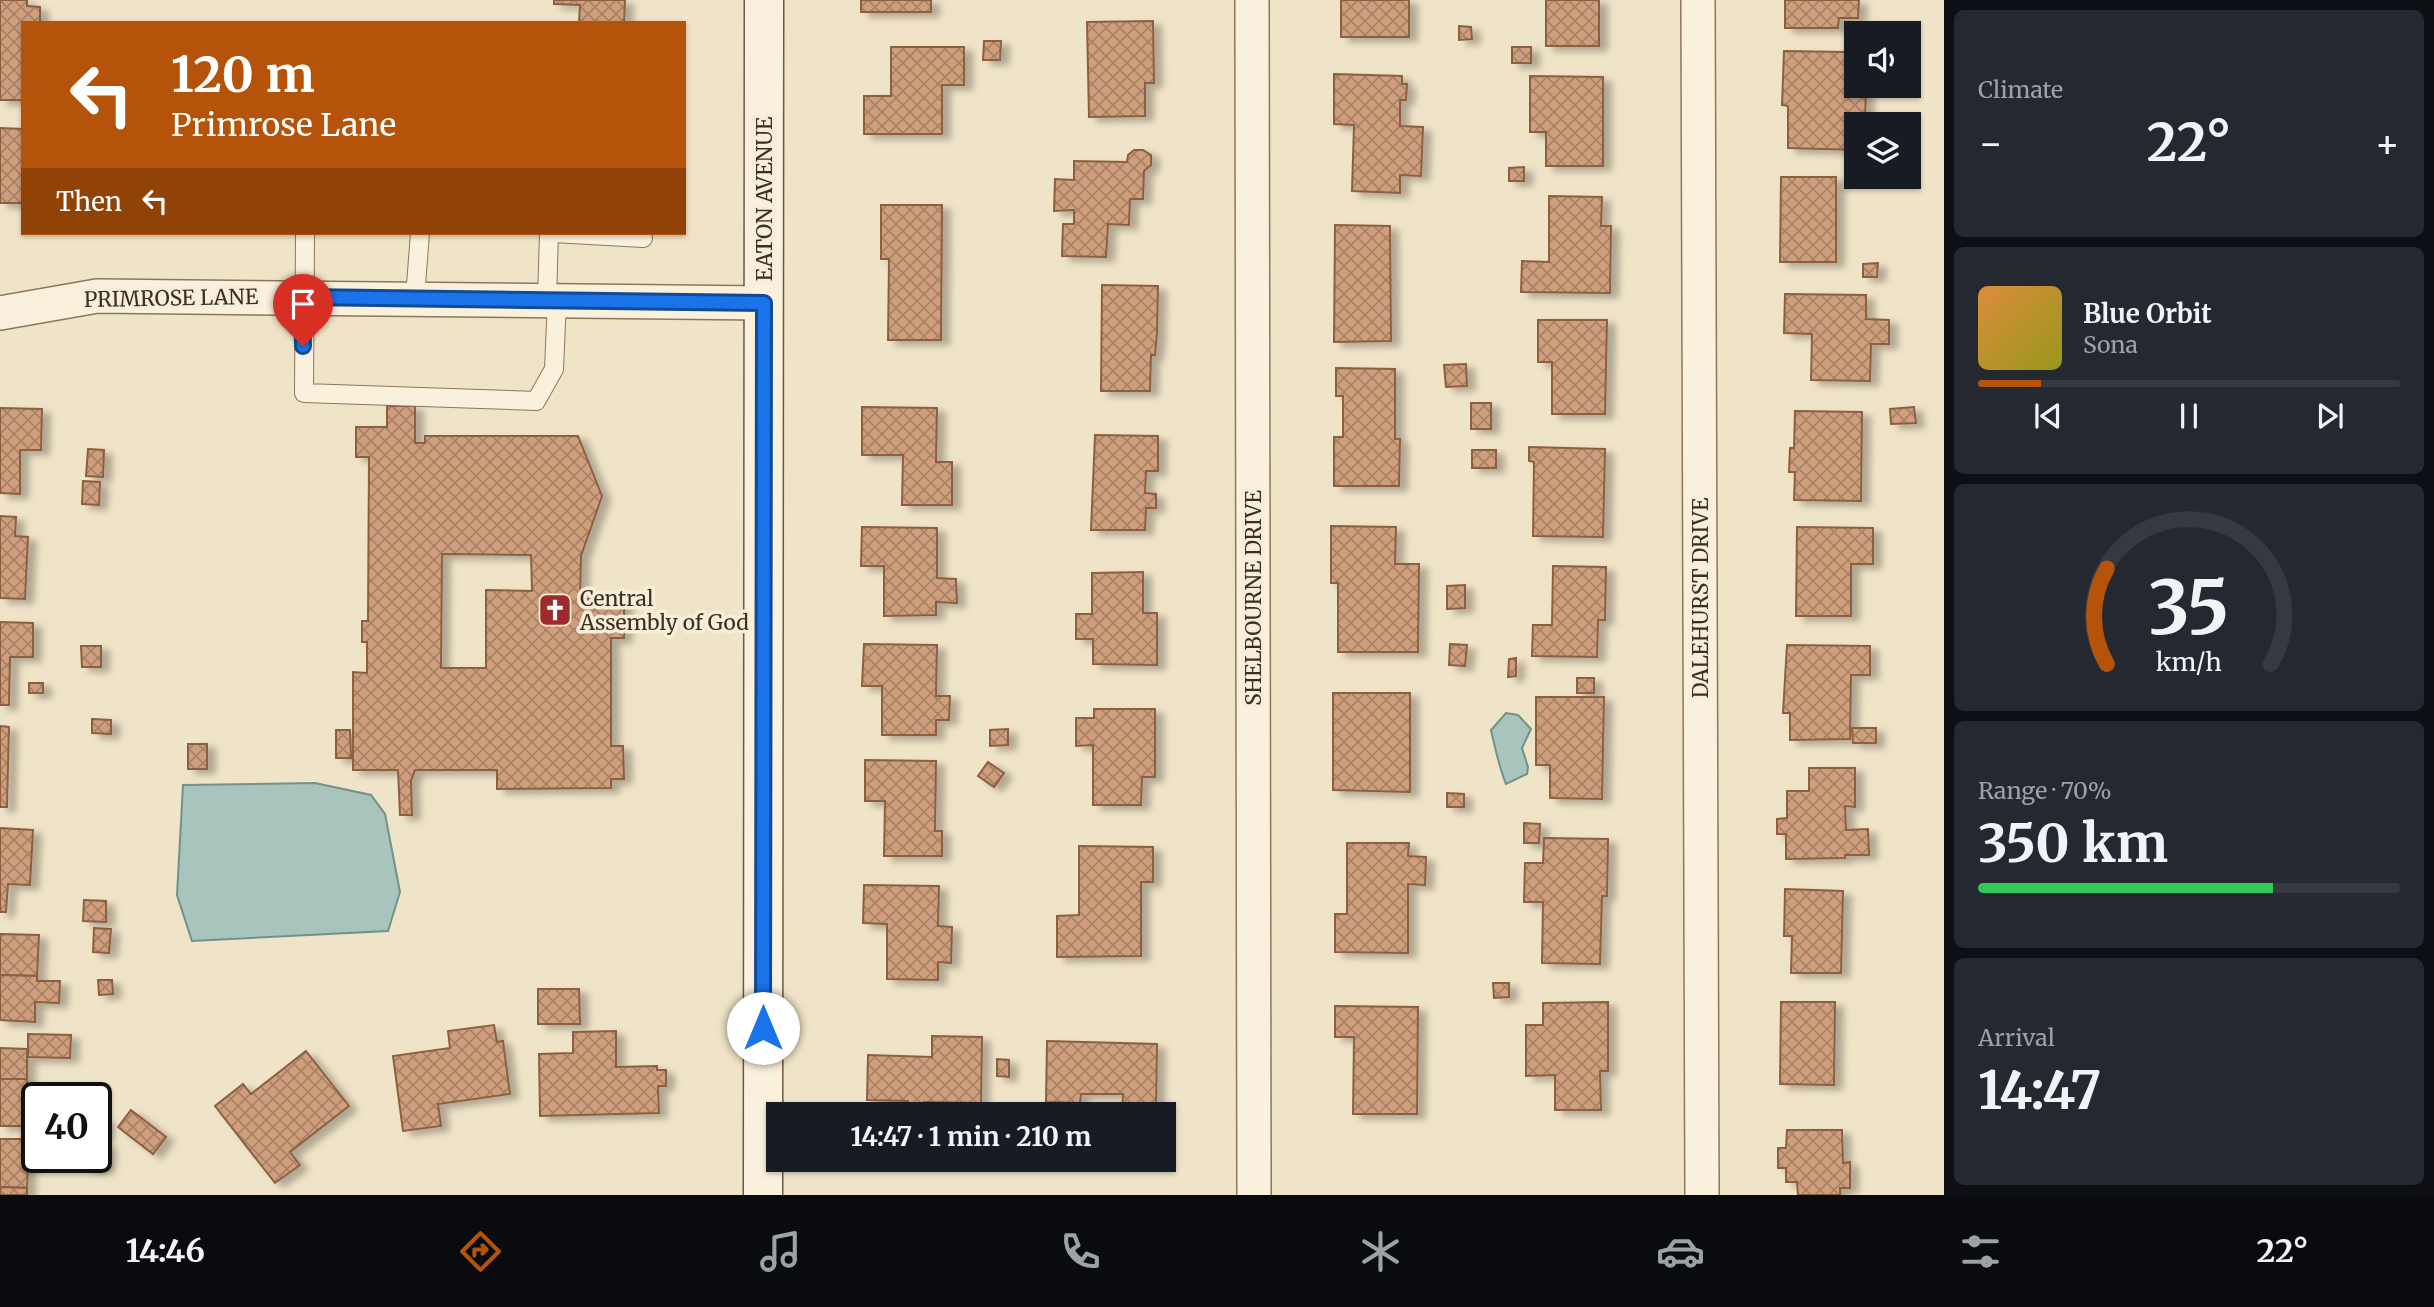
<!DOCTYPE html>
<meta charset="utf-8">
<style>
:root{--surface:#171b24;--page:#242831;--text:#f1f3f6;--muted:#9ea1a6;--line:#363941;--accent:#b45309}
body{margin:0;font-family:Merriweather,serif;background:var(--page);color:var(--text);height:100vh;display:flex;flex-direction:column;font-size:26px;white-space:nowrap}
*{box-sizing:border-box;margin:0}
p{font-size:23px;color:var(--muted)}
.icon{flex:none;width:38px;height:38px;fill:none;stroke:currentColor;stroke-width:2;stroke-linecap:round;stroke-linejoin:round}
.map{position:relative;flex:1;overflow:hidden}
.drawer{display:flex;flex-direction:column;gap:10px;padding:10px;background:#0d0f14;width:490px}
.drawer>*{flex:none}
.guide{position:absolute;left:21px;top:21px;width:665px;height:214px;border-radius:0px;box-shadow:0 2px 5px #0004;background:#b45309;color:#fff;overflow:hidden}
.tools{position:absolute;left:1844px;top:21px;display:grid;gap:14px}
.tools a{display:grid;place-items:center;width:77px;height:77px;border-radius:0px;background:var(--surface);box-shadow:0 2px 5px #0004;font-size:35px}
.speed{position:absolute;left:21px;top:1082px;display:flex;gap:14px;font-size:35px;font-weight:700;text-align:center}
.speed>*{display:grid;place-content:center;width:91px;height:91px;border-radius:50%;background:var(--surface);box-shadow:0 2px 5px #0004;line-height:1}
.speed .limit{border:4px solid #111;border-radius:10px;background:#fff;color:#111}
.pin{position:absolute;display:grid;place-items:center;width:60px;height:60px;color:#fff;margin:-72px -30px;border-radius:50% 50% 50% 0;rotate:-45deg;box-shadow:0 0 7px #0007}
.pin .icon{rotate:45deg}
.me{position:absolute;width:77px;margin:-38px;rotate:0deg;stroke-linejoin:round;filter:drop-shadow(0 0 5px #0008)}
.turn{display:flex;align-items:center;gap:24px;height:147px;padding:0 35px;font-size:32px}
.turn .icon{width:91px;height:91px;stroke-width:2.5}
.turn b{display:block;font-size:49px;line-height:60px}
.then{display:flex;align-items:center;height:66px;padding:0 35px;background:#0003;gap:14px;font-size:26px}
.big{font-size:52px;font-weight:700;line-height:1.1}
.drawer .widget{flex:1;display:flex;flex-direction:column;justify-content:center;gap:10px;min-width:0;padding:0 24px;border-radius:10px;background:var(--page)}
.drawer .dial{align-items:center;gap:0}
.dial svg{height:182px;overflow:visible;fill:none;stroke:var(--line);stroke-width:7;stroke-linecap:round;text-anchor:middle}
.dial text{fill:var(--text);stroke:none}
.song{display:flex;align-items:center;gap:21px}
.cover{width:84px;height:84px;border-radius:10px;background:linear-gradient(135deg,hsl(30 70% 55%),hsl(60 70% 35%))}
.played{height:7px;border-radius:4px;background:linear-gradient(90deg,var(--accent) 15%,var(--line) 15%)}
.keys{display:flex;justify-content:space-around;direction:ltr}
.heat{display:flex;justify-content:space-between;align-items:center;font-size:38px;direction:ltr}
.charge{height:10px;border-radius:5px;background:linear-gradient(90deg,#34c759 70%,var(--line) 0)}
.trip{position:absolute;left:766px;top:1102px;width:410px;height:70px;border-radius:0px;background:var(--surface);box-shadow:0 2px 5px #0004;font-weight:700;line-height:70px;text-align:center}
.menu{display:flex;height:112px;justify-content:space-around;align-items:center;background:#090b0e;color:var(--muted)}
.menu .icon{width:49px;height:49px}
.menu .on{color:var(--accent)}
.menu b{font-size:32px;color:var(--text)}
main{display:flex;flex:1;min-height:0}
.map>svg:first-child{display:block}
.water{fill:#a9c4bc;stroke:#6f938a;stroke-width:2}
.building{fill:url(#building-cross-hatch);stroke:#8d5f41;stroke-width:2;fill-rule:evenodd;filter:url(#shadow)}
.lines{fill:none;stroke-linecap:round;stroke-linejoin:round}
.lane-casing{stroke:#8d765c;stroke-width:20}
.street-casing{stroke:#8d765c;stroke-width:36}
.secondary-casing{stroke:#6f573f;stroke-width:41}
.lane{stroke:#faf1dc;stroke-width:18}
.street{stroke:#faf1dc;stroke-width:33}
.secondary{stroke:#faf1dc;stroke-width:38}
.route-casing{stroke:#114b97;stroke-width:18}
.route{stroke:#1a73e8;stroke-width:12}
.labels{text-anchor:middle;dominant-baseline:central;stroke-width:7;stroke-linejoin:round;paint-order:stroke}
.street-label{font-size:21px;fill:#3d2e20;stroke:#f7eed8}
.poi-label{font-size:21px;fill:#3d2e20;stroke:#f7eed8;text-anchor:start}
</style>
<main>
<div class="map">
<svg width="1944" height="1195" viewBox="0 0 1944 1195">
<defs>
<pattern id="building-cross-hatch" width="8" height="8" patternUnits="userSpaceOnUse" patternTransform="scale(1.75)"><rect width="8" height="8" fill="#cf9f7d"/><path d="M0 0l8 8M0 8l8-8" fill="none" stroke="#a98266"/></pattern>
<filter id="shadow"><feDropShadow dx="8" dy="4.5" stdDeviation="3.5" flood-color="#0004"/></filter>
</defs>
<rect width="100%" height="100%" fill="#f0e4c8"/>
<g class="water">
<path d="M 1506,713 L 1518,715 L 1531,729 L 1522,748 L 1528,767 L 1527,774 L 1506,784 C 1499,767 1495,748 1491,730 Z"/>
<path d="M 315,783 L 371,795 L 385,814 L 400,892 L 388,931 L 192,941 L 177,895 L 183,785 Z"/>
</g>
<g class="building">
<path d="M 0,0 L 27,0 L 27,6 L 40,7 L 40,23 L 23,23 L 23,100 L 0,100 Z"/>
<path d="M 554,0 L 625,0 L 624,23 L 579,23 L 580,5 L 554,4 Z"/>
<rect x="861" y="0" width="70" height="12"/>
<rect x="1341" y="0" width="68" height="37"/>
<rect x="1546" y="0" width="53" height="46"/>
<path d="M 1785,0 L 1859,0 L 1858,18 L 1839,18 L 1838,28 L 1785,28 Z"/>
<path d="M 1153,21 L 1154,83 L 1145,83 L 1145,116 L 1089,117 L 1087,22 Z"/>
<path d="M 1459,26 L 1471,27 L 1472,39 L 1459,40 Z"/>
<path d="M 984,41 L 1001,41 L 1000,60 L 983,60 Z"/>
<path d="M 891,47 L 964,47 L 964,85 L 942,85 L 942,134 L 864,134 L 864,96 L 891,96 Z"/>
<rect x="1512" y="47" width="19" height="16"/>
<path d="M 1784,51 L 1846,52 L 1846,84 L 1866,86 L 1865,124 L 1857,124 L 1857,150 L 1788,148 L 1788,106 L 1782,105 Z"/>
<path d="M 1334,74 L 1402,76 L 1402,84 L 1407,84 L 1406,100 L 1400,100 L 1400,126 L 1423,127 L 1421,176 L 1400,175 L 1400,193 L 1352,191 L 1354,125 L 1334,124 Z"/>
<path d="M 1530,76 L 1603,77 L 1603,166 L 1546,166 L 1546,132 L 1530,132 Z"/>
<path d="M 0,128 L 23,129 L 23,203 L 0,203 Z"/>
<path d="M 1134,150 L 1143,150 L 1151,155 L 1151,165 L 1144,171 L 1143,199 L 1130,199 L 1129,225 L 1108,224 L 1106,257 L 1062,256 L 1063,224 L 1074,224 L 1074,210 L 1054,211 L 1055,179 L 1074,180 L 1074,161 L 1127,162 L 1128,155 Z"/>
<path d="M 1524,167 L 1524,181 L 1509,181 L 1509,168 Z"/>
<path d="M 1781,177 L 1836,177 L 1836,262 L 1780,262 Z"/>
<path d="M 1549,196 L 1602,197 L 1601,226 L 1611,226 L 1610,293 L 1521,292 L 1522,261 L 1549,262 Z"/>
<path d="M 881,205 L 942,205 L 941,340 L 888,340 L 889,259 L 881,259 Z"/>
<path d="M 1335,225 L 1390,226 L 1391,341 L 1334,342 Z"/>
<path d="M 1878,263 L 1877,277 L 1863,277 L 1863,264 Z"/>
<path d="M 1102,285 L 1158,286 L 1157,332 L 1155,355 L 1151,355 L 1150,391 L 1101,391 Z"/>
<path d="M 1785,294 L 1866,295 L 1866,319 L 1889,320 L 1889,344 L 1871,344 L 1870,381 L 1811,380 L 1812,334 L 1784,333 Z"/>
<path d="M 1538,320 L 1607,320 L 1605,414 L 1552,414 L 1552,362 L 1538,362 Z"/>
<path d="M 1466,364 L 1467,386 L 1446,387 L 1444,365 Z"/>
<path d="M 1336,368 L 1395,369 L 1395,439 L 1400,439 L 1399,486 L 1334,486 L 1334,437 L 1343,437 L 1343,396 L 1336,396 Z"/>
<rect x="1471" y="403" width="20" height="26"/>
<path d="M 387,406 L 415,406 L 415,443 L 425,443 L 425,436 L 578,436 L 602,496 L 581,556 L 580,599 L 624,599 L 624,638 L 611,638 L 611,746 L 623,746 L 624,779 L 611,779 L 611,788 L 497,789 L 497,770 L 415,770 L 411,781 L 412,815 L 400,815 L 398,770 L 353,770 L 353,672 L 367,673 L 367,642 L 362,642 L 362,621 L 368,621 L 369,457 L 356,457 L 356,427 L 387,427 ZM 442,554 L 531,555 L 532,591 L 486,590 L 486,668 L 441,668 Z"/>
<path d="M 862,407 L 937,408 L 936,462 L 952,462 L 952,505 L 902,505 L 903,455 L 862,455 Z"/>
<path d="M 1914,407 L 1916,423 L 1891,424 L 1890,409 Z"/>
<path d="M 0,408 L 42,409 L 41,450 L 20,450 L 20,494 L 0,493 Z"/>
<path d="M 1795,411 L 1862,412 L 1861,501 L 1794,500 L 1795,472 L 1789,472 L 1790,448 L 1794,448 Z"/>
<path d="M 1095,435 L 1158,436 L 1158,471 L 1146,471 L 1145,493 L 1156,494 L 1156,508 L 1146,508 L 1145,530 L 1091,530 Z"/>
<path d="M 1529,447 L 1605,449 L 1603,537 L 1533,536 L 1534,462 L 1529,461 Z"/>
<path d="M 88,449 L 104,450 L 103,477 L 86,476 Z"/>
<rect x="1472" y="450" width="24" height="18"/>
<path d="M 83,481 L 100,482 L 99,505 L 82,504 Z"/>
<path d="M 0,516 L 16,517 L 15,536 L 28,537 L 25,599 L 0,598 Z"/>
<path d="M 1331,526 L 1396,527 L 1395,564 L 1419,564 L 1418,652 L 1338,652 L 1338,583 L 1331,583 Z"/>
<path d="M 862,527 L 937,528 L 937,578 L 956,579 L 957,603 L 936,602 L 936,615 L 884,616 L 884,566 L 861,566 Z"/>
<path d="M 1797,527 L 1873,528 L 1873,564 L 1851,564 L 1851,616 L 1796,616 Z"/>
<path d="M 1553,566 L 1606,567 L 1605,620 L 1598,620 L 1597,657 L 1532,656 L 1533,625 L 1552,625 Z"/>
<path d="M 1143,572 L 1143,613 L 1157,613 L 1157,665 L 1093,664 L 1093,639 L 1076,639 L 1076,614 L 1092,614 L 1092,573 Z"/>
<path d="M 1465,585 L 1465,608 L 1447,609 L 1447,586 Z"/>
<path d="M 0,622 L 33,623 L 33,657 L 10,657 L 9,705 L 0,705 Z"/>
<path d="M 864,644 L 937,645 L 936,696 L 950,696 L 949,720 L 936,720 L 936,735 L 882,735 L 882,686 L 862,686 Z"/>
<path d="M 1450,644 L 1467,645 L 1465,666 L 1449,665 Z"/>
<path d="M 1787,645 L 1870,646 L 1870,675 L 1851,675 L 1850,739 L 1790,740 L 1790,713 L 1783,713 Z"/>
<path d="M 81,646 L 101,646 L 101,667 L 82,667 Z"/>
<path d="M 1516,658 L 1516,676 L 1508,677 L 1509,659 Z"/>
<rect x="1577" y="678" width="17" height="15"/>
<rect x="29" y="683" width="14" height="10"/>
<path d="M 1333,693 L 1410,693 L 1410,792 L 1333,790 Z"/>
<path d="M 1536,697 L 1604,697 L 1602,799 L 1550,798 L 1550,765 L 1536,765 Z"/>
<path d="M 1094,709 L 1155,709 L 1155,777 L 1142,777 L 1141,805 L 1093,805 L 1093,745 L 1076,746 L 1076,718 L 1094,718 Z"/>
<path d="M 92,719 L 111,720 L 111,734 L 92,733 Z"/>
<path d="M 0,726 L 9,727 L 7,807 L 0,807 Z"/>
<path d="M 1852,728 L 1876,728 L 1876,743 L 1853,743 Z"/>
<path d="M 1008,729 L 1008,745 L 990,746 L 990,730 Z"/>
<path d="M 336,730 L 350,730 L 351,758 L 336,758 Z"/>
<rect x="188" y="744" width="19" height="25"/>
<path d="M 865,760 L 936,761 L 935,831 L 942,831 L 942,856 L 884,856 L 885,801 L 865,801 Z"/>
<path d="M 988,762 L 1004,773 L 994,787 L 978,776 Z"/>
<path d="M 1809,768 L 1855,768 L 1855,807 L 1845,806 L 1846,830 L 1868,829 L 1869,855 L 1845,855 L 1845,858 L 1786,859 L 1786,834 L 1777,834 L 1777,819 L 1787,818 L 1787,791 L 1809,791 Z"/>
<path d="M 1447,793 L 1464,794 L 1464,807 L 1447,807 Z"/>
<path d="M 1524,823 L 1540,824 L 1539,843 L 1524,843 Z"/>
<path d="M 0,828 L 33,830 L 30,885 L 8,884 L 6,912 L 0,912 Z"/>
<path d="M 1544,838 L 1608,839 L 1607,896 L 1602,896 L 1600,964 L 1542,963 L 1543,902 L 1524,902 L 1525,863 L 1543,863 Z"/>
<path d="M 1347,843 L 1409,843 L 1408,856 L 1426,857 L 1425,885 L 1408,884 L 1408,953 L 1335,952 L 1335,914 L 1347,914 Z"/>
<path d="M 1079,846 L 1153,847 L 1153,882 L 1141,882 L 1141,956 L 1057,957 L 1057,916 L 1079,915 Z"/>
<path d="M 864,885 L 939,886 L 938,926 L 952,927 L 951,963 L 938,962 L 938,980 L 887,979 L 887,924 L 863,923 Z"/>
<path d="M 1785,889 L 1843,891 L 1841,973 L 1791,973 L 1792,936 L 1784,936 Z"/>
<path d="M 84,900 L 106,901 L 106,922 L 83,921 Z"/>
<path d="M 94,928 L 111,929 L 109,953 L 93,952 Z"/>
<path d="M 0,934 L 39,935 L 37,976 L 0,975 Z"/>
<path d="M 0,975 L 37,976 L 37,981 L 60,981 L 59,1003 L 35,1002 L 35,1022 L 0,1020 Z"/>
<path d="M 98,980 L 112,980 L 113,994 L 99,995 Z"/>
<path d="M 1493,983 L 1509,983 L 1509,997 L 1494,998 Z"/>
<path d="M 538,989 L 579,989 L 580,1024 L 538,1024 Z"/>
<path d="M 1608,1002 L 1608,1071 L 1600,1071 L 1601,1110 L 1555,1110 L 1555,1075 L 1526,1076 L 1526,1025 L 1543,1025 L 1543,1003 Z"/>
<path d="M 1781,1002 L 1835,1002 L 1834,1085 L 1780,1084 Z"/>
<path d="M 1335,1006 L 1418,1007 L 1417,1114 L 1353,1114 L 1354,1037 L 1335,1037 Z"/>
<path d="M 494,1025 L 497,1042 L 503,1041 L 510,1094 L 438,1104 L 441,1126 L 403,1131 L 393,1056 L 450,1048 L 448,1031 Z"/>
<path d="M 616,1031 L 616,1067 L 657,1066 L 657,1070 L 666,1070 L 666,1086 L 658,1086 L 659,1113 L 540,1116 L 539,1054 L 573,1053 L 573,1032 Z"/>
<path d="M 28,1034 L 71,1035 L 70,1058 L 28,1057 Z"/>
<path d="M 932,1036 L 982,1037 L 981,1103 L 924,1102 L 923,1110 L 908,1109 L 908,1101 L 867,1100 L 868,1055 L 932,1057 Z"/>
<path d="M 1047,1041 L 1157,1044 L 1156,1114 L 1122,1113 L 1123,1094 L 1081,1094 L 1080,1103 L 1046,1102 Z"/>
<path d="M 0,1048 L 27,1049 L 27,1079 L 0,1079 Z"/>
<path d="M 306,1051 L 349,1106 L 290,1152 L 300,1165 L 275,1183 L 215,1106 L 243,1084 L 251,1094 Z"/>
<path d="M 997,1059 L 1009,1060 L 1009,1077 L 997,1076 Z"/>
<path d="M 0,1079 L 27,1079 L 26,1126 L 0,1126 Z"/>
<path d="M 131,1110 L 166,1137 L 153,1154 L 118,1127 Z"/>
<path d="M 96,1119 L 106,1119 L 105,1137 L 96,1136 Z"/>
<path d="M 1787,1130 L 1842,1130 L 1843,1163 L 1850,1162 L 1850,1188 L 1840,1188 L 1840,1195 L 1798,1195 L 1797,1182 L 1786,1182 L 1786,1168 L 1778,1168 L 1778,1148 L 1786,1148 Z"/>
<path d="M 0,1139 L 29,1139 L 27,1188 L 0,1187 Z"/>
<path d="M 96,1143 L 108,1144 L 106,1169 L 84,1167 L 85,1157 L 96,1157 Z"/>
<path d="M 0,1187 L 27,1188 L 27,1195 L 0,1195 Z"/>
</g>
<g class="lines">
<defs>
<g id="lane">
<path d="M 305,233 L 304,393 L 536,401 L 554,369 L 557,300"/>
<path d="M 553,233 L 643,238"/>
<path d="M 415,298 L 420,233"/>
<path d="M 547,300 L 549,233"/>
</g>
<g id="street">
<path d="M 1252,0 L 1254,1195"/>
<path d="M 1698,0 L 1702,1195"/>
<path d="M 0,313 L 97,296 L 764,303"/>
</g>
<path id="secondary" d="M 763,1195 L 764,0"/>
</defs>
<use href="#lane" class="lane-casing"/>
<use href="#street" class="street-casing"/>
<use href="#secondary" class="secondary-casing"/>
<use href="#lane" class="lane"/>
<use href="#street" class="street"/>
<use href="#secondary" class="secondary"/>
</g>
<g class="lines">
<defs>
<path id="route" d="M 303,346 L 302,297 L 764,303 L 763,1028"/>
</defs>
<use href="#route" class="route-casing"/>
<use href="#route" class="route"/>
</g>
<defs>
<symbol id="church-square" viewBox="-11 -11 22 22"><rect x="-9" y="-9" width="18" height="18" rx="4" fill="#9e2a2b" stroke="#f7eed8"/><path d="M-1.2-6h2.4v3.5h3.3v2.4h-3.3V6h-2.4V-.1h-3.3v-2.4h3.3Z" fill="#fff"/></symbol>
</defs>
<g fill-rule="evenodd">
<use href="#church-square" x="536" y="591" width="38" height="38"/>
</g>
<g class="labels">
<g class="street-label">
<text transform="translate(764 199) rotate(-90)">EATON AVENUE</text>
<text transform="translate(171 298) rotate(-1)">PRIMROSE LANE</text>
<text transform="translate(1253 598) rotate(-90)">SHELBOURNE DRIVE</text>
<text transform="translate(1700 598) rotate(-90)">DALEHURST DRIVE</text>
</g>
<g class="poi-label">
<text x="580" y="598">Central<tspan x="580" dy="24">Assembly of God</tspan></text>
</g>
</g>
</svg>
<div class="tools">
<a><svg class="icon" aria-label="sound" viewBox="0 0 24 24"><path d="M4 9h4l5-4v14l-5-4H4zM17 9q2 3 0 6"/></svg></a>
<a><svg class="icon" aria-label="layers" viewBox="0 0 24 24"><path d="M12 4l9 5-9 5-9-5zM3 14l9 5 9-5"/></svg></a>
</div>
<div class="speed"><div class="limit">40</div></div>
<div class="pin" style="left:303px;top:346px;background:#d93025"><svg class="icon" aria-label="arrive" viewBox="0 0 24 24"><path d="M6 21V4h12l-3 4 3 4H6"/></svg></div>
<svg class="me" style="left:763px;top:1028px" viewBox="-20 -20 40 40"><circle r="19" fill="#fff"/><path d="M0-13L10 11 0 6-10 11z" fill="#1a73e8"/></svg>
<div class="trip">14:47 · 1 min · 210 m</div>
<div class="guide">
<div class="turn"><svg class="icon" aria-label="left" viewBox="0 0 24 24"><path d="M17 20v-9H6M10 6l-5 5 5 5"/></svg><div><b>120 m</b>Primrose Lane</div></div>
<div class="then">Then<svg class="icon" aria-label="left" viewBox="0 0 24 24"><path d="M17 20v-9H6M10 6l-5 5 5 5"/></svg></div>
</div>
</div>
<section class="drawer">
<div class="widget"><p>Climate</p>
<div class="heat"><a>−</a><b class="big">22°</b><a>+</a></div>
</div>
<div class="widget">
<div class="song"><i class="cover"></i><div><b>Blue Orbit</b><p>Sona</p></div></div>
<div class="played"></div>
<div class="keys"><svg class="icon" aria-label="previous" viewBox="0 0 24 24"><path d="M18 5L8 12l10 7zM5 5v14"/></svg><svg class="icon" aria-label="pause" viewBox="0 0 24 24"><path d="M8 5v14M16 5v14"/></svg><svg class="icon" aria-label="next" viewBox="0 0 24 24"><path d="M6 5l10 7-10 7zM19 5v14"/></svg></div>
</div>
<div class="widget dial"><svg viewBox="0 0 100 80">
<path d="M14 69A42 42 0 1 1 86 69"/>
<path d="M14 69A42 42 0 0 1 14 27" stroke="#b45309"/>
<text x="50" y="56" font-size="32" font-weight="700">35</text>
<text x="50" y="72" font-size="11">km/h</text>
</svg></div>
<div class="widget"><p>Range · 70%</p><b class="big">350 km</b><div class="charge"></div></div>
<div class="widget"><p>Arrival</p><b class="big">14:47</b></div>
</section>
</main>
<nav class="menu">
<b>14:46</b>
<svg class="icon on" aria-label="directions" viewBox="0 0 24 24"><path d="M12 3l9 9-9 9-9-9zM9 14v-3h6M13 9l2 2-2 2"/></svg>
<svg class="icon" aria-label="music" viewBox="0 0 24 24"><path d="M9 18V5l10-2v13"/><circle cx="6" cy="18" r="3"/><circle cx="16" cy="16" r="3"/></svg>
<svg class="icon" aria-label="phone" viewBox="0 0 24 24"><path d="M5 4h4l2 5-3 2q2 4 5 5l2-3 5 2v4C11 20 4 13 5 4z"/></svg>
<svg class="icon" aria-label="climate" viewBox="0 0 24 24"><path d="M12 3v18M4 7l16 10M4 17L20 7"/></svg>
<svg class="icon" aria-label="car" viewBox="0 0 24 24"><path d="M5 17H2v-5l4-1 3-4h7l3 4 3 1v5h-3M9 17h6M6 11h13"/><circle cx="7" cy="17" r="2"/><circle cx="17" cy="17" r="2"/></svg>
<svg class="icon" aria-label="filters" viewBox="0 0 24 24"><path d="M4 7h16M4 17h16"/><circle cx="9" cy="7" r="2"/><circle cx="15" cy="17" r="2"/></svg>
<b>22°</b>
</nav>
